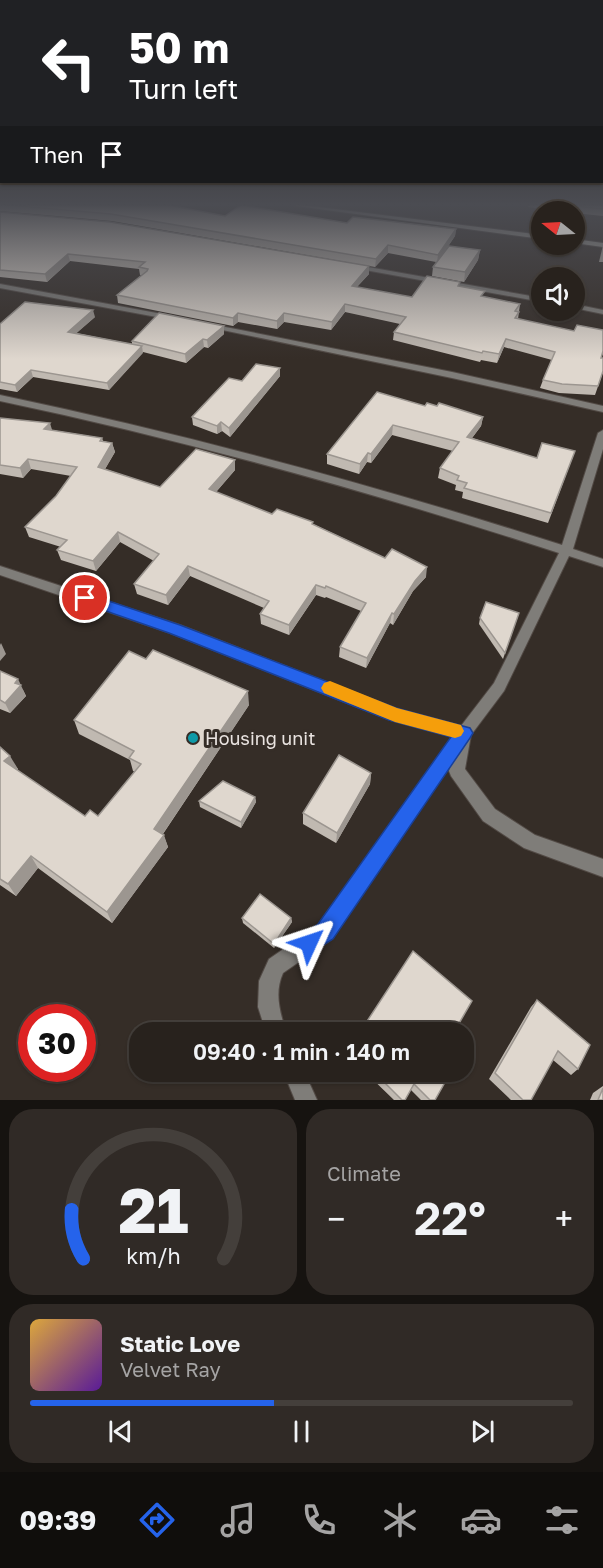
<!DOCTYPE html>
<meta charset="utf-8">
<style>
:root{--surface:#28221d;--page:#302a26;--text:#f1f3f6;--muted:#a5a4a4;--line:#443f3b;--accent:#2563eb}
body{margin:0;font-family:"Golos Text",sans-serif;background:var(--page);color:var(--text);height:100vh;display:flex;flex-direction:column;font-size:22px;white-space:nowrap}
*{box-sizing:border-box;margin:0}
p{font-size:20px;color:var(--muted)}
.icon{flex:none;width:33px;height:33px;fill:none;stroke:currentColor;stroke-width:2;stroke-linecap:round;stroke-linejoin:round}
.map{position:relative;height:1100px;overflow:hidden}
.sheet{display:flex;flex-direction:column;gap:9px;padding:9px;background:#161310;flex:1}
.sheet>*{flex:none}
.guide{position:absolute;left:0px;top:0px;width:603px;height:183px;box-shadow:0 2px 4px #0004,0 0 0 2px var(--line);background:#202124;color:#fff;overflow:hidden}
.needle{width:39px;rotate:288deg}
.fabs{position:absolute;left:531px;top:201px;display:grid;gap:12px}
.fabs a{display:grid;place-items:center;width:54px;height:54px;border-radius:50%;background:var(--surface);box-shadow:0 2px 4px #0004,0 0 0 2px var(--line);font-size:30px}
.speed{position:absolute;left:18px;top:1004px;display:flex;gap:12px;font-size:30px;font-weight:700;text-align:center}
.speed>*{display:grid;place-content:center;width:78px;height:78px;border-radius:50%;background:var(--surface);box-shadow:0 2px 4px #0004,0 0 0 2px var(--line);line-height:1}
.speed .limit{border:9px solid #d22;background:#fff;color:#111}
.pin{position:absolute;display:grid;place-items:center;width:51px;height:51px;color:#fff;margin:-26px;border:3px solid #fff;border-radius:50%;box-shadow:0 2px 6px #0007}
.me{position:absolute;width:66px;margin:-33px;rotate:48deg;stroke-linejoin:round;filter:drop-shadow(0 0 4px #0008)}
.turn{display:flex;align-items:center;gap:21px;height:126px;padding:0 30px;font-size:27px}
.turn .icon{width:78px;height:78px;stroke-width:2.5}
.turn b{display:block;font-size:42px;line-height:51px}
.then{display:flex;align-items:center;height:57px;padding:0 30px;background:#0003;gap:12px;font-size:22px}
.big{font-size:45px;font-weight:600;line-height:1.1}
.sheet .tile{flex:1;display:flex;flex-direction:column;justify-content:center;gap:9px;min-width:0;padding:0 21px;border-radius:24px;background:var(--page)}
.sheet .dial{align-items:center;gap:0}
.dial svg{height:156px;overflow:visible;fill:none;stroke:var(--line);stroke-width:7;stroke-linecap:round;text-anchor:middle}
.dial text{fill:var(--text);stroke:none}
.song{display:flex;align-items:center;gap:18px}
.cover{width:72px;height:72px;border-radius:9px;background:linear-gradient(135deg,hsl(40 70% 55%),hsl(270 70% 35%))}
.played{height:6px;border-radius:3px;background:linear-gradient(90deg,var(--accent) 45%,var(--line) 45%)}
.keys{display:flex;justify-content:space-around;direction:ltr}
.heat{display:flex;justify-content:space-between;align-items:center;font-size:33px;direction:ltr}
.sheet .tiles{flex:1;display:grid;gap:9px;grid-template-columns:1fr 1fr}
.tile:last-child{grid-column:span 2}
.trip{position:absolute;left:129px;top:1022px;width:345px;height:60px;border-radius:24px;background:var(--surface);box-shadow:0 2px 4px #0004,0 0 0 2px var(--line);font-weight:600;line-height:60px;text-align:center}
.menu{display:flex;height:96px;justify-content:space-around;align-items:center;background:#100e0c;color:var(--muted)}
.menu .icon{width:42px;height:42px}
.menu .selected{color:var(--accent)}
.menu b{font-size:27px;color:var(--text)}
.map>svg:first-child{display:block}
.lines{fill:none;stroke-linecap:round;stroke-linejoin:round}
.street-casing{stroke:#524a45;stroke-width:2}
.secondary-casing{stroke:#524a45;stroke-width:2}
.street{fill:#7f7d79;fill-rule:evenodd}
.secondary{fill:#acaaa3;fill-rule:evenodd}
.wall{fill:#c0b9b1}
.shaded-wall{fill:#9c9690}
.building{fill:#dfd7ce;stroke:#9c9690;stroke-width:1.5}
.route{fill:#2563eb;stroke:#184099;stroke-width:1.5}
.slow{fill:#f59e0b}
.culture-dot{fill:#0f9aa8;stroke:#352d27;stroke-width:2}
.labels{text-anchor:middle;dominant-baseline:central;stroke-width:6;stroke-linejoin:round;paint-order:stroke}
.near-poi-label{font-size:18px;fill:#eae4e1;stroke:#352d27;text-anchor:start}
</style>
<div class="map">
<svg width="603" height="1100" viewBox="0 0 603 1100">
<rect width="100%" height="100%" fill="#352d27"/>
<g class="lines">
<defs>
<g id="street">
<path d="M 351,264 L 542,298 L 542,302 L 354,268 L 350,266 Z"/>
<path d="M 0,284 L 173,316 L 177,318 L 173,320 L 0,288 Z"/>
<path d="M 574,304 L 603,310 L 603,314 L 574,308 Z"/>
<path d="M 205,323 L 452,372 L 603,406 L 603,412 L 452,378 L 208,327 L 205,327 Z"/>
<path d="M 0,395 C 190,435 377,486 562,545 L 598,433 L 603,430 L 603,449 L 573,549 L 603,559 L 603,567 L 569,556 L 504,691 L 471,735 L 465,769 L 495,809 L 535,835 L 603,859 L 603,877 L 524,848 L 483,821 L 451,776 L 449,771 L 450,766 L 332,939 L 283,973 C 274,993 280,1012 286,1032 L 266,1032 L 258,1007 L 259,981 L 269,959 L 318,925 L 453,737 L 390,720 L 170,633 L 0,575 L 0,566 L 180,625 L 396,709 L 461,726 L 494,683 L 559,553 C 375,493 189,441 0,401 Z"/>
<path d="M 283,1071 L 304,1071 L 317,1100 L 295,1100 Z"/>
</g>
<g id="secondary">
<path d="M 289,205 L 303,205 L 542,235 L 542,239 Z"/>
<path d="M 574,239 L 603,243 L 603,247 L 574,243 Z"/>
</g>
</defs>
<use href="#street" class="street-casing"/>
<use href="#secondary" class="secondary-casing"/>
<use href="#street" class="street"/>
<use href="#secondary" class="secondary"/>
</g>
<g class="wall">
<path d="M 0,205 L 168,205 L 225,216 L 456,229 L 455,236 L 445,251 L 480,250 L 478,260 L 464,282 L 432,276 L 433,267 L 436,262 L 388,253 L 375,267 L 112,221 L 0,211 Z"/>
<path d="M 529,205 L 603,205 L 603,216 L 574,213 L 574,212 L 564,212 L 528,207 Z"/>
<path d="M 0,212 L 369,266 L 369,274 L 357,287 L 412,297 L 459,286 L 484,297 L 520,304 L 518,319 L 574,331 L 603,330 L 603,353 L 601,358 L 603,372 L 595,395 L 559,393 L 540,388 L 543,380 L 552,360 L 504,347 L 497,363 L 481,360 L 480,362 L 393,340 L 394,332 L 400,324 L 345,312 L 331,330 L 284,322 L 277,329 L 238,322 L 233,326 L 118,303 L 117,295 L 142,275 L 140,275 L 139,269 L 70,261 L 47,282 L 0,277 Z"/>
<path d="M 603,245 L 603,262 L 599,262 Z"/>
<path d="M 95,317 L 76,333 L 132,344 L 132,341 L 224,334 L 208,348 L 204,347 L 186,363 L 143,352 L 109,390 L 33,377 L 17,392 L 0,389 L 0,324 Z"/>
<path d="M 280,368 L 280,376 L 230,437 L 222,431 L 217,434 L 193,425 L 192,417 L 242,381 Z"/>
<path d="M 425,406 L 483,417 L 481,426 L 472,438 L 537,458 L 575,451 L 548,523 L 462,498 L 463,492 L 455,490 L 456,485 L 438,478 L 440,468 L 453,451 L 392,435 L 371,463 L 367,462 L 359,474 L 327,464 L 327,454 Z"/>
<path d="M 0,418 L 52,430 L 102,438 L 103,441 L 112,443 L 115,452 L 105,469 L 160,487 L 235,460 L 235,470 L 216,492 L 272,514 L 313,524 L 426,577 L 413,591 L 393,625 L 390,623 L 366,668 L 339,657 L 340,647 L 361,611 L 326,597 L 325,598 L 316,595 L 289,635 L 261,624 L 260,614 L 264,608 L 190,576 L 168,605 L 137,594 L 134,584 L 154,561 L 120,542 L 96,571 L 61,560 L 57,550 L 61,547 L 29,537 L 25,527 L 56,496 L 71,476 L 31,469 L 23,478 L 0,474 Z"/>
<path d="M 519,613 L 503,659 L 479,624 L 480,618 Z"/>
<path d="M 0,671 L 23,690 L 26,696 L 10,713 L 0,709 Z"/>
<path d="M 249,705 L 163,834 L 168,847 L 112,923 L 38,868 L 16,896 L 0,885 L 0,747 L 18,769 L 17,770 L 85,816 L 98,816 L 135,772 L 133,771 L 130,760 L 79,734 L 74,720 Z"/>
<path d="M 371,773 L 370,784 L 336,843 L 303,824 L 303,813 Z"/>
<path d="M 255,797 L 256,802 L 241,828 L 200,807 L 199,801 Z"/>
<path d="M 242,918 L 291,918 L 292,922 L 274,948 L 243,923 Z"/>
<path d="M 537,1000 L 578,1069 L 571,1075 L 553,1060 L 531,1100 L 511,1100 L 489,1079 L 531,1007 Z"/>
<path d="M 364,1071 L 437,1071 L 435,1100 L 421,1100 L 411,1090 L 405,1100 L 394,1100 Z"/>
<path d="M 603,1086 L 603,1100 L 590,1100 L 593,1093 Z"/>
</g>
<g class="shaded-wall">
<path d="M 456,229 L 455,236 L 437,262 L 438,255 Z"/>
<path d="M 388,245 L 388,253 L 375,267 L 376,259 Z"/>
<path d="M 480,250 L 478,260 L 464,282 L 465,272 Z"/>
<path d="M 68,254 L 70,261 L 47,282 L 45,274 Z"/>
<path d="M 369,266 L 369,274 L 351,293 L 352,286 Z"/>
<path d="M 345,304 L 345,312 L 331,330 L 332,322 Z"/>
<path d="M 93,310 L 95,317 L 70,339 L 68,332 Z"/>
<path d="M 238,313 L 238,322 L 233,326 L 233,318 Z"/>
<path d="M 284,313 L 284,322 L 277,329 L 277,321 Z"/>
<path d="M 224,326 L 224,334 L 208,348 L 207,340 Z"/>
<path d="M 203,339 L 204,347 L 186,363 L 185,354 Z"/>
<path d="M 506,339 L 504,347 L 497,363 L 499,354 Z"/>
<path d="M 142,346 L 143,353 L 109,390 L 107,383 Z"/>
<path d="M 280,368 L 280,376 L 230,437 L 229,428 Z"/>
<path d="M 31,370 L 33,377 L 17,392 L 15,385 Z"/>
<path d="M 483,417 L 481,426 L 466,446 L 467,437 Z"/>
<path d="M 221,422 L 222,431 L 217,434 L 217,426 Z"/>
<path d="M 50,423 L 53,433 L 44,429 Z"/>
<path d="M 393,425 L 392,435 L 371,463 L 371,454 Z"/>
<path d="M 112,443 L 115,452 L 101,476 L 98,467 Z"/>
<path d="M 368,453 L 367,462 L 359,474 L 360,464 Z"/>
<path d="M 28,459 L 31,469 L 23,478 L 20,468 Z"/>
<path d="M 235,460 L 235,470 L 210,499 L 209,489 Z"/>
<path d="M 118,532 L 120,542 L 96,571 L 93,561 Z"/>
<path d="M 188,566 L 190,576 L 168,605 L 166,595 Z"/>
<path d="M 427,567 L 426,577 L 413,591 L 393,625 L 394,614 L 415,581 Z"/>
<path d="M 316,585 L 316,595 L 289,635 L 289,625 Z"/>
<path d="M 392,613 L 390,623 L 366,668 L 367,658 Z"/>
<path d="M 1,643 L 6,654 L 0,661 L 0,645 Z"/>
<path d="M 18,679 L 26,696 L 10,713 L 5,703 L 15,683 Z"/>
<path d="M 248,691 L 249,705 L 158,841 L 154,829 Z"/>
<path d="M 10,756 L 18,769 L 12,775 L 4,761 Z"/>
<path d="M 371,773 L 370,784 L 336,843 L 337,833 Z"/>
<path d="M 255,797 L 256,802 L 241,828 L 241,822 Z"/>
<path d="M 164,835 L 168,847 L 112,923 L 107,912 Z"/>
<path d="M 31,856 L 38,868 L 16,896 L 8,884 Z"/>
<path d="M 291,918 L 292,922 L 274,948 L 274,944 Z"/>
</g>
<g class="building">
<path d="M 7,205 L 168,205 L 225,216 L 241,205 L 347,223 L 353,217 L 456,229 L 438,255 L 388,245 L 376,259 L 111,214 Z"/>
<path d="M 565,205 L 603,205 L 603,209 Z"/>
<path d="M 0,212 L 110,222 L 369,266 L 352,286 L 412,297 L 427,276 L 460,282 L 458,286 L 485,291 L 481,296 L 520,304 L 515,311 L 519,312 L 515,318 L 574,331 L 577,325 L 603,330 L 603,351 L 601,358 L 603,358 L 603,371 L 598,386 L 562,384 L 543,380 L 555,352 L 506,339 L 499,354 L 483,351 L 482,353 L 394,332 L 406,317 L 345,304 L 332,322 L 284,313 L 277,321 L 238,313 L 233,318 L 117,295 L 147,271 L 148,269 L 139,267 L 145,262 L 68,254 L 45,274 L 0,270 Z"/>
<path d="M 449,246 L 480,250 L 465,272 L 433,267 Z"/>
<path d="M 25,302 L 93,310 L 68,332 L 142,346 L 107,383 L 31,370 L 15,385 L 0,382 L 0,324 Z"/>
<path d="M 159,313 L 224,326 L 207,340 L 203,339 L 185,354 L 132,341 Z"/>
<path d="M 256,364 L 280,368 L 229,428 L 221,422 L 217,426 L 192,417 L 229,378 L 242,381 Z"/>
<path d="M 377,392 L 425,406 L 427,403 L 437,406 L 439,403 L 483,417 L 467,437 L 537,458 L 542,443 L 575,451 L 551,513 L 464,488 L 467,483 L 457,480 L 459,476 L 440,468 L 459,442 L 393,425 L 371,454 L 368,453 L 360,464 L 327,454 Z"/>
<path d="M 0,418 L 50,423 L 44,429 L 102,438 L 100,441 L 112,443 L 98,467 L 160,487 L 196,449 L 235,460 L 209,489 L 272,514 L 277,509 L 313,522 L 312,524 L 385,558 L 392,549 L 427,567 L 415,581 L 394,614 L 392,613 L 367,658 L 340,647 L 366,603 L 326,586 L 325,588 L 316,585 L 289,625 L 260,614 L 269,601 L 188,566 L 166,595 L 134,584 L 159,554 L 118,532 L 93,561 L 57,550 L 67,540 L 25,527 L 56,496 L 77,467 L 28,459 L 20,468 L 0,465 Z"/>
<path d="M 486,602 L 519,613 L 505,653 L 480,618 Z"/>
<path d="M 153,650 L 248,691 L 154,829 L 164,835 L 107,912 L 31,856 L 8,884 L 0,879 L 0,747 L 10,756 L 4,761 L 85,816 L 90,810 L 98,816 L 141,764 L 129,758 L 134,751 L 74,720 L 129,651 L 146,659 Z"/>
<path d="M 0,671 L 18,679 L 15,683 L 21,685 L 5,703 L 0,700 Z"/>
<path d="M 339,755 L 371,773 L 337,833 L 303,813 Z"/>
<path d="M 223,781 L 255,797 L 241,822 L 199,801 Z"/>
<path d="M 260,894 L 291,918 L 274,944 L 242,918 Z"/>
<path d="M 413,951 L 472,1001 L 454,1032 L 360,1032 Z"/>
<path d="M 537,1000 L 590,1045 L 578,1069 L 558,1051 L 531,1100 L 523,1100 L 495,1073 Z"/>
<path d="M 373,1071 L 437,1071 L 444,1084 L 435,1100 L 430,1100 L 414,1084 L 405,1100 L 402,1100 Z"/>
<path d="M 603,1088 L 603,1100 L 598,1100 Z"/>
</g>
<linearGradient id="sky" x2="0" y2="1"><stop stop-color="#1d1915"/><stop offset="0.57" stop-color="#4b4c52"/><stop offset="1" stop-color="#4b4c52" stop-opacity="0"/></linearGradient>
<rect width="603" height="359" fill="url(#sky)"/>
<path class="route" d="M 85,593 L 180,625 L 396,708 L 470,728 L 473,733 L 470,738 L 333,939 L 309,954 L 301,951 L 298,943 L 301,936 L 318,924 L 451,737 L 389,720 L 169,633 L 80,602 L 78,598 L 80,594 Z"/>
<path class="slow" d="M 330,681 L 397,708 L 461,725 L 464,731 L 461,736 L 455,738 L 395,722 L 324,693 L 321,688 L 324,683 Z"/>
<circle class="culture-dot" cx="193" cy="738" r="6"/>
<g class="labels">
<g class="near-poi-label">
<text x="205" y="738">Housing unit</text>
</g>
</g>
</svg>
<div class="fabs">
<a><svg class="needle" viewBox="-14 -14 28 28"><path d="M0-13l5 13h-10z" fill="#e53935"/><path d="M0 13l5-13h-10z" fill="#a5a4a4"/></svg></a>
<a><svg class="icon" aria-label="sound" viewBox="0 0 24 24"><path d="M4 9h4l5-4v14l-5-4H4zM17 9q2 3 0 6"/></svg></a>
</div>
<div class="speed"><div class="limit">30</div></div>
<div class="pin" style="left:85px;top:598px;background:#d93025"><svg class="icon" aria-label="arrive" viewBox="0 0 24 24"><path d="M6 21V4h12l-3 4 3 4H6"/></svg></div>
<svg class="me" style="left:309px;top:943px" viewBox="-20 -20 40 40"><path d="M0-17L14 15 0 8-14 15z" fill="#2563eb" stroke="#fff" stroke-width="4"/></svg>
<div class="trip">09:40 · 1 min · 140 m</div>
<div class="guide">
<div class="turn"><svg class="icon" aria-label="left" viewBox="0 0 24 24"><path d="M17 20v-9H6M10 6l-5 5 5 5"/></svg><div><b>50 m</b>Turn left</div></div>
<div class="then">Then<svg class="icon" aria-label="arrive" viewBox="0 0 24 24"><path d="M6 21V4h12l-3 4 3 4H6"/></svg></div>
</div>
</div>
<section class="sheet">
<div class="tiles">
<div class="tile dial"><svg viewBox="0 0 100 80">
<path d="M14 69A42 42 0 1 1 86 69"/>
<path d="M14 69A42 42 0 0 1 8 44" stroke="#2563eb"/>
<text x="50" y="56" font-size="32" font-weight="700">21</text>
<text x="50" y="72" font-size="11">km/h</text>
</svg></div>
<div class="tile"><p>Climate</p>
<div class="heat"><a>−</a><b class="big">22°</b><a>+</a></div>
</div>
<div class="tile">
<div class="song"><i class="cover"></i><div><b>Static Love</b><p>Velvet Ray</p></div></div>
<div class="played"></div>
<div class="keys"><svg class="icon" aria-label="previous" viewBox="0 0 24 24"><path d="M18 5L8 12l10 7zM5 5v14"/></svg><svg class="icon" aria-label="pause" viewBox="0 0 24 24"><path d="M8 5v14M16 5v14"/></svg><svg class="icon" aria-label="next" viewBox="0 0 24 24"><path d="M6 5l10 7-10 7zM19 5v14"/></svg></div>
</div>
</div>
</section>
<nav class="menu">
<b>09:39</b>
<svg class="icon selected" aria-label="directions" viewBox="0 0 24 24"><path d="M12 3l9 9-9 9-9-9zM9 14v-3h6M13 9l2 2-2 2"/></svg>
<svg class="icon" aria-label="music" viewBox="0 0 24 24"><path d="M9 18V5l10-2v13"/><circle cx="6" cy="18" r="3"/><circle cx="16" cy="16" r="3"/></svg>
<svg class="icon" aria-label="phone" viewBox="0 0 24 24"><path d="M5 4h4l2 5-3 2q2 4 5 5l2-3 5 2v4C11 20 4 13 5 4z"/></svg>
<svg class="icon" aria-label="climate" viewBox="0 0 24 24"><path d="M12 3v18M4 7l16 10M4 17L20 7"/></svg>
<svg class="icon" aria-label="car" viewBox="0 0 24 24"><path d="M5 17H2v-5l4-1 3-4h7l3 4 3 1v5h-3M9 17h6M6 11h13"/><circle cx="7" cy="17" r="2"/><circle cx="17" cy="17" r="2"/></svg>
<svg class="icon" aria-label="filters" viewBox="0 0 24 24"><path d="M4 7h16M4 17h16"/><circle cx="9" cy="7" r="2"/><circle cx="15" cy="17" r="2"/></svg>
</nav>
